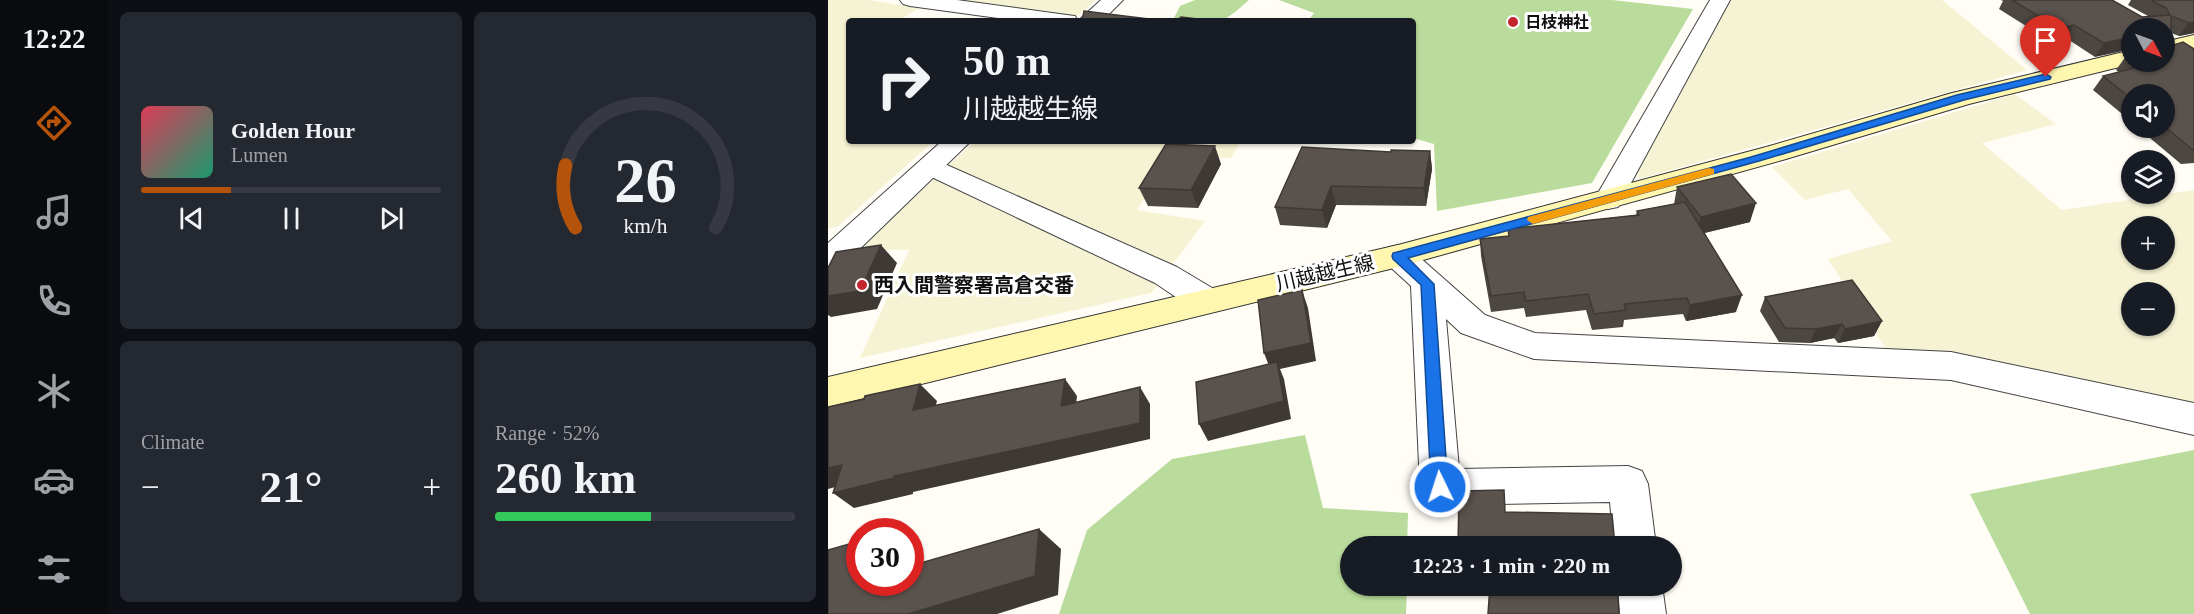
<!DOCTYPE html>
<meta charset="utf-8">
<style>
:root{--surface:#171b24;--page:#242831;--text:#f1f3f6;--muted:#9ea1a6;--line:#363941;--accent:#b45309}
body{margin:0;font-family:"Times New Roman","Noto Sans JP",serif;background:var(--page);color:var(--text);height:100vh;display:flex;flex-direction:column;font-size:22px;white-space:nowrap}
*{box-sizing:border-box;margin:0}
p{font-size:20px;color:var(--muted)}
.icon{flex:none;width:33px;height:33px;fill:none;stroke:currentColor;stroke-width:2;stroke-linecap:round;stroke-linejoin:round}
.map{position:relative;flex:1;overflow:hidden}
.details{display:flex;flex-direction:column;gap:12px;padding:12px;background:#0d0f14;width:720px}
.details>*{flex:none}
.hud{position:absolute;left:18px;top:18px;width:570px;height:126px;border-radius:6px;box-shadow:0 2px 4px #0004;background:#171b24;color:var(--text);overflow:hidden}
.needle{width:39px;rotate:131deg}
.tools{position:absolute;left:1293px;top:18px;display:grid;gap:12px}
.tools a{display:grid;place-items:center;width:54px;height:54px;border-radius:50%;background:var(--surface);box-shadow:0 2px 4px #0004;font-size:30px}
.speed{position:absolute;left:18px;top:518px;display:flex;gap:12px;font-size:30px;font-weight:700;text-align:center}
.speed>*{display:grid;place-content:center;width:78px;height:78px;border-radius:50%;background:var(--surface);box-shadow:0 2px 4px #0004;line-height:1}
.speed .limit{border:9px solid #d22;background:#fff;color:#111}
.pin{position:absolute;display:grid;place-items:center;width:51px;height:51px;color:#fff;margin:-62px -26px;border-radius:50% 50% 50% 0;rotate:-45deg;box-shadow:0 0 6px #0007}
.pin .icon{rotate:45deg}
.me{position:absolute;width:66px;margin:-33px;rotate:356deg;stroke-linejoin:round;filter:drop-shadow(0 0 4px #0008)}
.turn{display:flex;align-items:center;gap:21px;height:126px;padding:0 18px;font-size:27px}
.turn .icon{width:78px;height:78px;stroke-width:2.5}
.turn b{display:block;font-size:42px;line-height:51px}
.big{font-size:45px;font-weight:600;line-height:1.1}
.details .tile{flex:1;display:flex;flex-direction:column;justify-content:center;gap:9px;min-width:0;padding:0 21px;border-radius:9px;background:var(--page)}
.details .dial{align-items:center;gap:0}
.dial svg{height:156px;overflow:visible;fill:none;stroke:var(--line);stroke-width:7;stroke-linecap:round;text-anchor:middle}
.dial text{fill:var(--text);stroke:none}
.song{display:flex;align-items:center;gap:18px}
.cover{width:72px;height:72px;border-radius:9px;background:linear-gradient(135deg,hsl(350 70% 55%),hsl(160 70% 35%))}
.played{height:6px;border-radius:3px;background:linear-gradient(90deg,var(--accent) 30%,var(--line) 30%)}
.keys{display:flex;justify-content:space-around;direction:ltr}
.heat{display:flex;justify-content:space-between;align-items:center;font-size:33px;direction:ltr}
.charge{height:9px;border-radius:4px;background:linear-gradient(90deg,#34c759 52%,var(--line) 0)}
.details .tiles{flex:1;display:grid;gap:12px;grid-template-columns:repeat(2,1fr)}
.trip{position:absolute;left:512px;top:536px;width:342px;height:60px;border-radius:30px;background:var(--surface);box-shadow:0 2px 4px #0004;font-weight:600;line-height:60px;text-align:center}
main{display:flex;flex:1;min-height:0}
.dock{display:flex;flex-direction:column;width:108px;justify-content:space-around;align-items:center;background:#090b0e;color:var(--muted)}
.dock .icon{width:42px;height:42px}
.dock .active{color:var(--accent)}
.dock b{font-size:27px;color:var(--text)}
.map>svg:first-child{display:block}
.farmland{fill:#f6f3d4;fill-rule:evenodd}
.forest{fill:#b9dc9c}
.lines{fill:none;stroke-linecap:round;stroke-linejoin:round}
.minor-casing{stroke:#444;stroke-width:2}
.tertiary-casing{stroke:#444;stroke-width:2}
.secondary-casing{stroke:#333;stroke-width:2}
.minor{fill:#fff;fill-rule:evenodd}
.tertiary{fill:#fff;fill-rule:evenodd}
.secondary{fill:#fff6b0;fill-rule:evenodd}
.wall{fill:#4d4742}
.shaded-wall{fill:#3f3936}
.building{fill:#5a524d;stroke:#3f3936;stroke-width:1.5}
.route{fill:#1a73e8;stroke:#114b97;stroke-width:1.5}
.slow{fill:#f59e0b}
.poi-dot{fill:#c4262e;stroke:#fff;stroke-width:2}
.labels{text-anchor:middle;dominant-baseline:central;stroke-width:6;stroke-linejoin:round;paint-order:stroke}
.far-poi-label{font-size:16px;font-weight:bold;fill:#111;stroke:#fff;text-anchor:start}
.street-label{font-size:20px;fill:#111;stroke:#fff}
.poi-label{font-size:20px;font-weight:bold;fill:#111;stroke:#fff;text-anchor:start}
</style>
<main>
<nav class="dock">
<b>12:22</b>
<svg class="icon active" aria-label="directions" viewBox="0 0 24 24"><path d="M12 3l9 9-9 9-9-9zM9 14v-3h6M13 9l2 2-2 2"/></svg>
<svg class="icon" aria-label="music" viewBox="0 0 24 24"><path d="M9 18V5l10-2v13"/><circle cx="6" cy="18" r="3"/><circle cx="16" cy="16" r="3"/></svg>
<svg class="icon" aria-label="phone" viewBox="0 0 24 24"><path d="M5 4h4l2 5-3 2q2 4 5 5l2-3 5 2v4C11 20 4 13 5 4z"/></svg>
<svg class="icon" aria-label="climate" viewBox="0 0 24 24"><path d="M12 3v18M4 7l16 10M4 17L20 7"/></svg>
<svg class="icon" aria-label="car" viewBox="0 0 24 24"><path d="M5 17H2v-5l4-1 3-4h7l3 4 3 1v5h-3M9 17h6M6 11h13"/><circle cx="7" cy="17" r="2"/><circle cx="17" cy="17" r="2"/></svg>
<svg class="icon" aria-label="filters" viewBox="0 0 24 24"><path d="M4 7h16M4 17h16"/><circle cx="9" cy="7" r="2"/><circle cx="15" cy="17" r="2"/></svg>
</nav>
<section class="details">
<div class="tiles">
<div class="tile">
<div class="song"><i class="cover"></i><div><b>Golden Hour</b><p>Lumen</p></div></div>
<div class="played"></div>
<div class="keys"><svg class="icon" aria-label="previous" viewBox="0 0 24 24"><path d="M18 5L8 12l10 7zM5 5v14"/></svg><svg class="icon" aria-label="pause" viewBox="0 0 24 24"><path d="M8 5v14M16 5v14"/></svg><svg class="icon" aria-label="next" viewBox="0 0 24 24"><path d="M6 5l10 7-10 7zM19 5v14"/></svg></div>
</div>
<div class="tile dial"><svg viewBox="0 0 100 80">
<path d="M14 69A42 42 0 1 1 86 69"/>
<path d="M14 69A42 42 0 0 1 9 37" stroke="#b45309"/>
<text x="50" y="56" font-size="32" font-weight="700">26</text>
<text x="50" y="72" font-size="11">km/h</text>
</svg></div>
<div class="tile"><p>Climate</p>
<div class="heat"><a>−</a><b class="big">21°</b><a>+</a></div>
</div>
<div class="tile"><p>Range · 52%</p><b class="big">260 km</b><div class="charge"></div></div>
</div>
</section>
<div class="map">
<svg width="1366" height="614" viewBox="0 0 1366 614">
<rect width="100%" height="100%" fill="#fffdf5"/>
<g class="farmland">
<path d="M 0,0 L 40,0 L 91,8 L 70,21 L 21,21 L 21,141 L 106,141 L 9,227 L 0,228 Z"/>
<path d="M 108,0 L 268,0 L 249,16 Z"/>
<path d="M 892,0 L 1114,0 L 1199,70 L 811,179 L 804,157 Z"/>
<path d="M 1187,94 L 1228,124 L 1154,143 L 1234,210 L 1366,190 L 1366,418 L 1060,352 L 1000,259 L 1064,241 L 1020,189 L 977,200 L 944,167 ZM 1304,226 L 1336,226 L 1336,260 L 1304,260 ZM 1304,292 L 1336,292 L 1336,326 L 1304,326 Z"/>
<path d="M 147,141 L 413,141 L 403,158 L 343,156 L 309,210 L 377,221 L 323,293 L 32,358 L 81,250 L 30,250 Z"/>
</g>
<g class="forest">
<path d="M 367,0 L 421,0 C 414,6 406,14 398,18 C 384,23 359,24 346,18 L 352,6 Z"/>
<path d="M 451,0 L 784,0 L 865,9 L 764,183 L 609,211 L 606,144 L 585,138 L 585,21 L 480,21 L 486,13 Z"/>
<path d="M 477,435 L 495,508 L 580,513 L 579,546 L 522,546 L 522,585 L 579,585 L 578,614 L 231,614 L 259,530 L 344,459 Z"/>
<path d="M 1366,450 L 1366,614 L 1202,614 L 1142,494 Z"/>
</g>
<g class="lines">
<defs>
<g id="minor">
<path d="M 72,0 L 129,0 L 239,15 L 247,16 L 250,21 L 191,21 L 82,6 L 75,4 Z"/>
<path d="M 882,0 L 902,0 L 790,207 L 780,209 L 770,207 L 766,200 Z"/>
<path d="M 103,158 L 349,267 L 391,292 L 395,301 L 391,310 L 379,313 L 367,310 L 327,283 L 93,172 L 89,166 L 93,160 Z"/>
<path d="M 570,245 L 581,248 L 657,315 L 707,333 L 1123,352 L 1366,403 L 1366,435 L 1123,380 L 706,359 L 633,333 L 618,319 L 631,469 L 800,466 L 814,471 L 820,484 L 828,546 L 786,546 L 782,502 L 612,505 L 598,500 L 592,487 L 583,286 L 559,264 L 555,256 L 559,248 Z"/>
<path d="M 790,585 L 834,585 L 838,614 L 792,614 Z"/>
</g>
<g id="tertiary">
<path d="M 273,0 L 295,0 L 274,21 L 250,21 Z"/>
<path d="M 114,141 L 143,141 L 11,269 L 0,272 L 0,243 Z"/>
</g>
<g id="secondary">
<path d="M 1366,35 L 1366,49 L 1336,56 L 1336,42 Z"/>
<path d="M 1304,50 L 1304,62 L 1312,62 L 1141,104 L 958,159 L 570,267 L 0,407 L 0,377 L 570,245 L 938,147 L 1124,93 Z"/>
</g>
</defs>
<use href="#minor" class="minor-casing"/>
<use href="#tertiary" class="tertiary-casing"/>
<use href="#secondary" class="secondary-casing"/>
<use href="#minor" class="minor"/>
<use href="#tertiary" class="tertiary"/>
<use href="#secondary" class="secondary"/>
</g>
<g class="wall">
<path d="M 1173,0 L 1284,0 L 1314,17 L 1320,16 L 1300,5 L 1303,0 L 1366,0 L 1366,33 L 1351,36 L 1343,33 L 1343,42 L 1346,45 L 1366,49 L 1366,163 L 1353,164 L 1310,128 L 1336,128 L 1336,94 L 1304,94 L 1304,122 L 1265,90 L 1275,76 L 1291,72 L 1288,70 L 1298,56 L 1304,55 L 1304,62 L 1336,62 L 1336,28 L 1304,28 L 1267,57 L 1238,38 L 1222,41 L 1171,9 L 1175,1 Z"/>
<path d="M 602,151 L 604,169 L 598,206 L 508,205 L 499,228 L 452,225 L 447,207 L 563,152 Z"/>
<path d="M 393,164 L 370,208 L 320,206 L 311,188 Z"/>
<path d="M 849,187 L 922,222 L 876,233 L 908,312 L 858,321 L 855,314 L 796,320 L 795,327 L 764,330 L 758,310 L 698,317 L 696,308 L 663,312 L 653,256 L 652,239 L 680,237 L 680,229 L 808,215 L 809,211 L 846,204 Z"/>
<path d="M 937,297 L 1054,321 L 1046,336 L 1010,343 L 1006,338 L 982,343 L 951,342 L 932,311 Z"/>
</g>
<g class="shaded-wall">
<path d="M 1366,22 L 1366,33 L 1351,36 L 1361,23 Z"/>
<path d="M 1246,25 L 1238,38 L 1222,41 L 1230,28 Z"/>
<path d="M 1304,37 L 1304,49 L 1267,57 L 1276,43 Z"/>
<path d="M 387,146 L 393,164 L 370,208 L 363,190 Z"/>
<path d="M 602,151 L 604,169 L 598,206 L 596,188 Z"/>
<path d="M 503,186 L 508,205 L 499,228 L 494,210 Z"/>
<path d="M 928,203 L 922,222 L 868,235 L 873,217 Z"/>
<path d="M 53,245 L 69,263 L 49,309 L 3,317 L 0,315 L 0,296 Z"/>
<path d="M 474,290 L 480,308 L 488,361 L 452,369 L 456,379 L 463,419 L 380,441 L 371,424 L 443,371 L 436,353 Z"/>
<path d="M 914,295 L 908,312 L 858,321 L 862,305 Z"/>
<path d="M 1054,321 L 1046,336 L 1010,343 L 1017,329 Z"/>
<path d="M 1014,324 L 1006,338 L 982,343 L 988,329 Z"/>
<path d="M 237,379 L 249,396 L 246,423 L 233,406 Z"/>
<path d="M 92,384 L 109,401 L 102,427 L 85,410 Z"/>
<path d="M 312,387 L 322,404 L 322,439 L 85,492 L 85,494 L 26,508 L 5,493 Z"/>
<path d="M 14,465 L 34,480 L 0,489 L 0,468 Z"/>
<path d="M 211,529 L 233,549 L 230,595 L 169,614 L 80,614 Z"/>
<path d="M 82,552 L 86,554 L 82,573 Z"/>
</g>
<g class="building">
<path d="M 1184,0 L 1284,0 L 1314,17 L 1342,15 L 1338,8 L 1323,0 L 1366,0 L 1366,22 L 1361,23 L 1343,16 L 1343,42 L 1346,45 L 1355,42 L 1366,49 L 1366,149 L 1365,150 L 1336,126 L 1336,94 L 1304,94 L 1304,99 L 1275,76 L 1314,66 L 1306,62 L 1336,62 L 1336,28 L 1304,28 L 1304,37 L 1276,43 L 1246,25 L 1230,28 Z"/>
<path d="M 256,11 L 337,21 L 254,21 Z"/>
<path d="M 353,17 L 386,21 L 348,21 Z"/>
<path d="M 1304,55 L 1304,60 L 1298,56 Z"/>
<path d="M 338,144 L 387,146 L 363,190 L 311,188 Z"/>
<path d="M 474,147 L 563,152 L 563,150 L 602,151 L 596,188 L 503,186 L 494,210 L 447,207 Z"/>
<path d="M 903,174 L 928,203 L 873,217 L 849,187 Z"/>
<path d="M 857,202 L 914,295 L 862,305 L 859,298 L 796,304 L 798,310 L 766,314 L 760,294 L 698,301 L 696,292 L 663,296 L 652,239 L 681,236 L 680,229 L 811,215 L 809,211 Z"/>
<path d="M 53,245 L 32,291 L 0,296 L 0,268 L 8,252 Z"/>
<path d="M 1024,280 L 1054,321 L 1017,329 L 1014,324 L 988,329 L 957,328 L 937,297 Z"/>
<path d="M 474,290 L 483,343 L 436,353 L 430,300 Z"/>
<path d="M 449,362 L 456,401 L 371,424 L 368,382 Z"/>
<path d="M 237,379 L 233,406 L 312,387 L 312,423 L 66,476 L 66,478 L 5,493 L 14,465 L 0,468 L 0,407 L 36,399 L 37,396 L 92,384 L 85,410 Z"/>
<path d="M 676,490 L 677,512 L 784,514 L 787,546 L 630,546 L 631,491 Z"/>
<path d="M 211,529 L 207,576 L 80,614 L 0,614 L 0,550 L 32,541 L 32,582 L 82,582 L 82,566 Z"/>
<path d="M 662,585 L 789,585 L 791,614 L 660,614 Z"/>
</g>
<path class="route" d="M 1218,74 L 1223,77 L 1222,79 L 1136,100 L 931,161 L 580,258 L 606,284 L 620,487 L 618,492 L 612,494 L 606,492 L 603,487 L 593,285 L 565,259 L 564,256 L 565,253 L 923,157 L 1129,95 Z"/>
<path class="slow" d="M 881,168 L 886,169 L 886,174 L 705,224 L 699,220 L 700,217 Z"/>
<g class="poi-dot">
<circle cx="685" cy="22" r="6"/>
<circle cx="34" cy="285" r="6"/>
</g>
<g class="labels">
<g class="far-poi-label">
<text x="697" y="22">日枝神社</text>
</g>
<g class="street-label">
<text transform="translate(497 273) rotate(-13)">川越越生線</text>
</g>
<g class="poi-label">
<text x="46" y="285">西入間警察署高倉交番</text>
</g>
</g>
</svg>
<div class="tools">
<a><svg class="needle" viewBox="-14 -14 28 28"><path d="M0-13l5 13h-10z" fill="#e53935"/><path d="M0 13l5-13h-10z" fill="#9ea1a6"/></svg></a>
<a><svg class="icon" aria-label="sound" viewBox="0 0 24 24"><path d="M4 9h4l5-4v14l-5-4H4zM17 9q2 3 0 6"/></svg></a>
<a><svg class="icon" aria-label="layers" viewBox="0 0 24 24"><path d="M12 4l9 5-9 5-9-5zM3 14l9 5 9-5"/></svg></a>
<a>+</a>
<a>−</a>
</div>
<div class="speed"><div class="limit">30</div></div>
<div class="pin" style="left:1218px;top:77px;background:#d93025"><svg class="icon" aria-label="arrive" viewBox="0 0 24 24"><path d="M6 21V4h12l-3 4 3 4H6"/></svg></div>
<svg class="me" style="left:612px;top:487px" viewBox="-20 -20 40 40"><circle r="17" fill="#1a73e8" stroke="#fff" stroke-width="3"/><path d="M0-11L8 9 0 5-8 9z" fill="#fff"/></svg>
<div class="trip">12:23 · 1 min · 220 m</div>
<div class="hud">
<div class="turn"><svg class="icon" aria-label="right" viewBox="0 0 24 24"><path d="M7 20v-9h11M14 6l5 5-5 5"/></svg><div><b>50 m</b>川越越生線</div></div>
</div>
</div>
</main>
